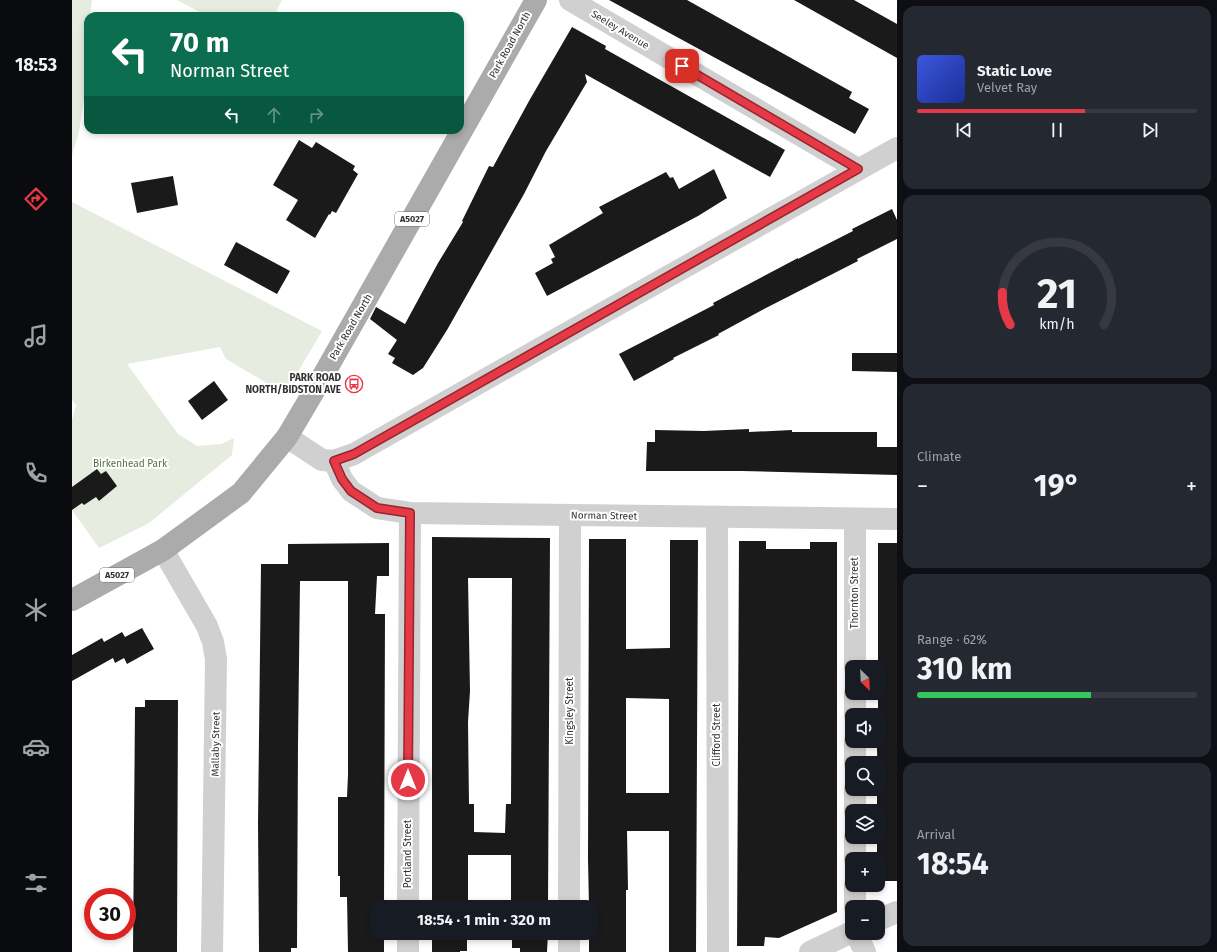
<!DOCTYPE html>
<meta charset="utf-8">
<style>
:root{--surface:#171b24;--page:#242831;--text:#f1f3f6;--muted:#9ea1a6;--line:#363941;--accent:#e63946}
body{margin:0;font-family:"Fira Sans",sans-serif;background:var(--page);color:var(--text);height:100vh;display:flex;flex-direction:column;font-size:15px;white-space:nowrap}
*{box-sizing:border-box;margin:0}
p{font-size:13px;color:var(--muted)}
.icon{flex:none;width:22px;height:22px;fill:none;stroke:currentColor;stroke-width:2;stroke-linecap:round;stroke-linejoin:round}
.map{position:relative;flex:1;overflow:hidden}
.sheet{display:flex;flex-direction:column;gap:6px;padding:6px;background:#0d0f14;width:320px}
.sheet>*{flex:none}
.top-card{position:absolute;left:12px;top:12px;width:380px;height:122px;border-radius:12px;box-shadow:0 2px 6px #0003;background:#0b6e4f;color:#fff;overflow:hidden}
.needle{width:26px;rotate:156deg}
.controls{position:absolute;left:773px;top:660px;display:grid;gap:8px}
.controls a{display:grid;place-items:center;width:40px;height:40px;border-radius:8px;background:var(--surface);box-shadow:0 2px 6px #0003;font-size:20px}
.speed{position:absolute;left:12px;top:888px;display:flex;gap:8px;font-size:20px;font-weight:700;text-align:center}
.speed>*{display:grid;place-content:center;width:52px;height:52px;border-radius:50%;background:var(--surface);box-shadow:0 2px 6px #0003;line-height:1}
.speed .limit{border:6px solid #d22;background:#fff;color:#111}
.pin{position:absolute;display:grid;place-items:center;width:34px;height:34px;color:#fff;margin:-17px;border-radius:8px;box-shadow:0 2px 6px #0006}
.me{position:absolute;width:44px;margin:-22px;rotate:0deg;stroke-linejoin:round;filter:drop-shadow(0 0 3px #0008)}
.turn{display:flex;align-items:center;gap:14px;height:84px;padding:0 20px;font-size:18px}
.turn .icon{width:52px;height:52px;stroke-width:2.5}
.turn b{display:block;font-size:28px;line-height:34px}
.lanes{display:flex;align-items:center;height:38px;padding:0 20px;background:#0003;justify-content:center;gap:20px;direction:ltr}
.lanes .off{opacity:.35}
.big{font-size:30px;font-weight:700;line-height:1.1}
.sheet .widget{flex:1;display:flex;flex-direction:column;justify-content:center;gap:6px;min-width:0;padding:0 14px;border-radius:12px;background:var(--page)}
.sheet .dial{align-items:center;gap:0}
.dial svg{height:104px;overflow:visible;fill:none;stroke:var(--line);stroke-width:7;stroke-linecap:round;text-anchor:middle}
.dial text{fill:var(--text);stroke:none}
.song{display:flex;align-items:center;gap:12px}
.cover{width:48px;height:48px;border-radius:6px;background:linear-gradient(135deg,hsl(230 70% 55%),hsl(230 70% 35%))}
.played{height:4px;border-radius:2px;background:linear-gradient(90deg,var(--accent) 60%,var(--line) 60%)}
.keys{display:flex;justify-content:space-around;direction:ltr}
.heat{display:flex;justify-content:space-between;align-items:center;font-size:22px;direction:ltr}
.charge{height:6px;border-radius:3px;background:linear-gradient(90deg,#34c759 62%,var(--line) 0)}
.trip{position:absolute;left:298px;top:900px;width:228px;height:40px;border-radius:12px;background:var(--surface);box-shadow:0 2px 6px #0003;font-weight:700;line-height:40px;text-align:center}
main{display:flex;flex:1;min-height:0}
.tabs{display:flex;flex-direction:column;width:72px;justify-content:space-around;align-items:center;background:#090b0e;color:var(--muted)}
.tabs .icon{width:28px;height:28px}
.tabs .selected{color:var(--accent)}
.tabs b{font-size:18px;color:var(--text)}
.map>svg:first-child{display:block}
.green{fill:#e6ecdf}
.building{fill:#1a1a1a;fill-rule:evenodd}
.lines{fill:none;stroke-linecap:round;stroke-linejoin:round}
.minor{stroke:#d0d0d0;stroke-width:22}
.primary{stroke:#ababab;stroke-width:22}
.route-casing{stroke:#96252e;stroke-width:10}
.route{stroke:#e63946;stroke-width:7}
.labels{text-anchor:middle;dominant-baseline:central;stroke-width:4;stroke-linejoin:round;paint-order:stroke}
.shield{fill:#fff;stroke:#707070;stroke-width:1}
.shield-label{font-size:9px;font-weight:bold;fill:#333}
.street-label{font-size:10px;fill:#333;stroke:#fff}
.poi-label{font-size:10px;font-weight:bold;fill:#333;stroke:#fff;text-anchor:end}
.park-label{font-size:10px;fill:#56703f;stroke:#fff}
</style>
<main>
<nav class="tabs">
<b>18:53</b>
<svg class="icon selected" aria-label="directions" viewBox="0 0 24 24"><path d="M12 3l9 9-9 9-9-9zM9 14v-3h6M13 9l2 2-2 2"/></svg>
<svg class="icon" aria-label="music" viewBox="0 0 24 24"><path d="M9 18V5l10-2v13"/><circle cx="6" cy="18" r="3"/><circle cx="16" cy="16" r="3"/></svg>
<svg class="icon" aria-label="phone" viewBox="0 0 24 24"><path d="M5 4h4l2 5-3 2q2 4 5 5l2-3 5 2v4C11 20 4 13 5 4z"/></svg>
<svg class="icon" aria-label="climate" viewBox="0 0 24 24"><path d="M12 3v18M4 7l16 10M4 17L20 7"/></svg>
<svg class="icon" aria-label="car" viewBox="0 0 24 24"><path d="M5 17H2v-5l4-1 3-4h7l3 4 3 1v5h-3M9 17h6M6 11h13"/><circle cx="7" cy="17" r="2"/><circle cx="17" cy="17" r="2"/></svg>
<svg class="icon" aria-label="filters" viewBox="0 0 24 24"><path d="M4 7h16M4 17h16"/><circle cx="9" cy="7" r="2"/><circle cx="15" cy="17" r="2"/></svg>
</nav>
<div class="map">
<svg width="825" height="952" viewBox="0 0 825 952">
<rect width="100%" height="100%" fill="#fff"/>
<g class="green">
<path d="M 0,0 L 20,0 L 18,16 L 16,16 L 16,72 L 7,132 L 0,155 Z"/>
<path d="M 105,0 L 210,0 L 202,16 L 135,16 Z"/>
<path d="M 0,202 L 250,331 L 213,394 L 154,359 L 148,347 L 55,364 L 106,434 L 125,446 L 149,444 L 162,438 L 160,455 L 77,523 L 27,548 L 0,510 L 0,420 L 4,405 L 0,400 Z"/>
</g>
<g class="building">
<path d="M 537,0 L 615,0 L 780,92 L 777,98 L 797,109 L 783,134 Z"/>
<path d="M 722,0 L 782,0 L 825,24 L 825,58 Z"/>
<path d="M 500,27 L 534,46 L 533,49 L 713,150 L 698,177 L 513,74 L 515,82 L 474,151 L 452,194 L 375,330 L 351,368 L 341,375 L 320,363 L 323,358 L 316,354 L 325,340 L 298,319 L 304,307 L 333,324 L 366,263 L 391,222 L 390,221 L 417,166 L 421,167 L 457,101 Z"/>
<path d="M 227,140 L 240,148 L 244,142 L 283,166 L 281,170 L 286,174 L 264,213 L 260,211 L 258,215 L 257,214 L 243,238 L 214,220 L 226,200 L 201,185 Z"/>
<path d="M 642,169 L 655,198 L 626,216 L 475,296 L 463,273 L 481,263 L 479,259 L 483,257 L 477,245 L 531,213 L 527,207 L 594,172 L 598,178 L 601,177 L 607,189 Z"/>
<path d="M 101,176 L 106,205 L 65,213 L 59,183 Z"/>
<path d="M 820,209 L 825,220 L 825,239 L 785,259 L 786,261 L 692,309 L 646,334 L 647,335 L 601,358 L 602,359 L 562,381 L 547,354 L 642,305 L 641,303 L 726,258 L 726,259 L 781,231 L 780,229 Z"/>
<path d="M 164,242 L 218,271 L 205,294 L 152,265 Z"/>
<path d="M 780,353 L 825,353 L 825,372 L 780,371 Z"/>
<path d="M 142,381 L 156,400 L 130,420 L 116,401 Z"/>
<path d="M 677,429 L 677,432 L 720,430 L 720,432 L 805,432 L 805,447 L 825,447 L 825,475 L 670,471 L 574,471 L 575,442 L 583,442 L 583,430 L 632,431 Z"/>
<path d="M 25,469 L 29,474 L 34,471 L 45,486 L 27,501 L 24,497 L 12,505 L 10,503 L 0,510 L 0,487 Z"/>
<path d="M 360,537 L 478,538 L 476,907 L 439,907 L 439,855 L 396,855 L 396,907 L 360,907 ZM 396,578 L 440,578 L 439,804 L 434,804 L 433,833 L 402,832 L 402,804 L 397,804 L 396,722 L 398,691 Z"/>
<path d="M 517,539 L 554,539 L 554,649 L 598,648 L 598,540 L 626,540 L 624,952 L 597,952 L 597,831 L 555,831 L 556,890 L 554,890 L 554,952 L 517,952 L 517,933 L 519,933 L 519,907 L 517,907 L 516,859 ZM 554,698 L 597,699 L 597,793 L 554,793 Z"/>
<path d="M 667,541 L 694,541 L 694,549 L 738,549 L 738,542 L 765,542 L 765,912 L 707,938 L 693,937 L 692,946 L 665,946 Z"/>
<path d="M 317,543 L 317,576 L 305,576 L 303,614 L 313,614 L 312,907 L 305,907 L 305,933 L 312,933 L 312,952 L 276,952 L 275,897 L 268,897 L 268,876 L 266,876 L 266,797 L 275,797 L 276,775 L 276,581 L 228,581 L 226,744 L 225,948 L 219,948 L 219,952 L 187,952 L 186,823 L 189,564 L 216,564 L 216,544 Z"/>
<path d="M 806,543 L 825,543 L 825,881 L 806,881 L 806,859 L 805,859 L 805,837 L 806,837 L 806,811 L 805,811 L 805,789 L 806,789 L 805,749 L 805,741 L 806,741 Z"/>
<path d="M 70,628 L 82,649 L 55,664 L 52,658 L 43,663 L 41,658 L 0,681 L 0,655 L 30,638 L 32,642 L 50,632 L 53,637 Z"/>
<path d="M 73,700 L 106,700 L 105,952 L 61,952 L 63,707 L 73,707 Z"/>
<path d="M 360,933 L 395,933 L 395,951 L 388,951 L 388,952 L 360,952 Z"/>
<path d="M 440,933 L 476,933 L 475,952 L 448,952 L 448,948 L 440,948 Z"/>
</g>
<g class="lines">
<g class="minor">
<path d="M 498,0 L 786,169"/>
<path d="M 215,437 L 250,460 L 262,461 L 282,454 L 488,337 L 825,148"/>
<path d="M 262,461 L 270,479 L 279,491 L 305,508 L 338,513 L 825,519"/>
<path d="M 645,517 L 646,952"/>
<path d="M 783,519 L 783,667"/>
<path d="M 91,550 L 135,626 L 141,642 L 144,659 L 140,952"/>
<path d="M 783,693 L 783,715"/>
<path d="M 783,741 L 783,763"/>
<path d="M 783,789 L 783,811"/>
<path d="M 783,837 L 783,859"/>
<path d="M 783,885 L 783,907"/>
<path d="M 336,907 L 338,513"/>
<path d="M 497,907 L 498,515"/>
<path d="M 806,920 L 825,912"/>
<path d="M 784,933 L 793,952"/>
<path d="M 336,952 L 336,933"/>
<path d="M 497,952 L 497,933"/>
<path d="M 738,952 L 780,932"/>
</g>
<path class="primary" d="M 0,600 L 91,550 L 169,493 L 215,437 L 248,381 L 464,0"/>
</g>
<g class="lines">
<defs>
<path id="route" d="M 336,780 L 338,513 L 305,508 L 279,491 L 270,479 L 262,461 L 282,454 L 786,169 L 610,66"/>
</defs>
<use href="#route" class="route-casing"/>
<use href="#route" class="route"/>
</g>
<defs>
<symbol id="bus-ring" viewBox="-11 -11 22 22"><circle r="9.5" fill="#fff" stroke="#e63946" stroke-width="1.5"/><path d="M-5-6H5V4H4V6H2V4H-2V6H-4V4H-5ZM-3.5-4V0h7V-4ZM-3.5 1.2v1.5H-2V1.2ZM2 1.2v1.5H3.5V1.2Z" fill="#e63946"/></symbol>
</defs>
<g fill-rule="evenodd">
<use href="#bus-ring" x="272" y="374" width="20" height="20"/>
</g>
<g class="labels">
<g class="shield">
<rect x="323" y="212" width="34" height="14" rx="3"/>
<rect x="28" y="568" width="34" height="14" rx="3"/>
</g>
<g class="shield-label">
<text x="340" y="219">A5027</text>
<text x="45" y="575">A5027</text>
</g>
<g class="street-label">
<text transform="translate(548 30) rotate(31)">Seeley Avenue</text>
<text transform="translate(438 45) rotate(-61)">Park Road North</text>
<text transform="translate(279 327) rotate(-60)">Park Road North</text>
<text transform="translate(532 516) rotate(1)">Norman Street</text>
<text transform="translate(783 593) rotate(-90)">Thornton Street</text>
<text transform="translate(498 711) rotate(-90)">Kingsley Street</text>
<text transform="translate(645 735) rotate(-90)">Clifford Street</text>
<text transform="translate(144 744) rotate(-89)">Mallaby Street</text>
<text transform="translate(336 854) rotate(-90)">Portland Street</text>
</g>
<g class="poi-label">
<text x="269" y="378">PARK ROAD<tspan x="269" dy="12">NORTH/BIDSTON AVE</tspan></text>
</g>
<g class="park-label">
<text x="58" y="464">Birkenhead Park</text>
</g>
</g>
</svg>
<div class="controls">
<a><svg class="needle" viewBox="-14 -14 28 28"><path d="M0-13l5 13h-10z" fill="#e53935"/><path d="M0 13l5-13h-10z" fill="#9ea1a6"/></svg></a>
<a><svg class="icon" aria-label="sound" viewBox="0 0 24 24"><path d="M4 9h4l5-4v14l-5-4H4zM17 9q2 3 0 6"/></svg></a>
<a><svg class="icon" aria-label="search" viewBox="0 0 24 24"><circle cx="10" cy="10" r="6"/><path d="M15 15l6 6"/></svg></a>
<a><svg class="icon" aria-label="layers" viewBox="0 0 24 24"><path d="M12 4l9 5-9 5-9-5zM3 14l9 5 9-5"/></svg></a>
<a>+</a>
<a>−</a>
</div>
<div class="speed"><div class="limit">30</div></div>
<div class="pin" style="left:610px;top:66px;background:#d93025"><svg class="icon" aria-label="arrive" viewBox="0 0 24 24"><path d="M6 21V4h12l-3 4 3 4H6"/></svg></div>
<svg class="me" style="left:336px;top:780px" viewBox="-20 -20 40 40"><circle r="17" fill="#e63946" stroke="#fff" stroke-width="3"/><path d="M0-11L8 9 0 5-8 9z" fill="#fff"/></svg>
<div class="trip">18:54 · 1 min · 320 m</div>
<div class="top-card">
<div class="turn"><svg class="icon" aria-label="left" viewBox="0 0 24 24"><path d="M17 20v-9H6M10 6l-5 5 5 5"/></svg><div><b>70 m</b>Norman Street</div></div>
<div class="lanes"><svg class="icon" aria-label="left" viewBox="0 0 24 24"><path d="M17 20v-9H6M10 6l-5 5 5 5"/></svg><svg class="icon off" aria-label="ahead" viewBox="0 0 24 24"><path d="M12 20V5M6 11l6-6 6 6"/></svg><svg class="icon off" aria-label="right" viewBox="0 0 24 24"><path d="M7 20v-9h11M14 6l5 5-5 5"/></svg></div>
</div>
</div>
<section class="sheet">
<div class="widget">
<div class="song"><i class="cover"></i><div><b>Static Love</b><p>Velvet Ray</p></div></div>
<div class="played"></div>
<div class="keys"><svg class="icon" aria-label="previous" viewBox="0 0 24 24"><path d="M18 5L8 12l10 7zM5 5v14"/></svg><svg class="icon" aria-label="pause" viewBox="0 0 24 24"><path d="M8 5v14M16 5v14"/></svg><svg class="icon" aria-label="next" viewBox="0 0 24 24"><path d="M6 5l10 7-10 7zM19 5v14"/></svg></div>
</div>
<div class="widget dial"><svg viewBox="0 0 100 80">
<path d="M14 69A42 42 0 1 1 86 69"/>
<path d="M14 69A42 42 0 0 1 8 44" stroke="#e63946"/>
<text x="50" y="56" font-size="32" font-weight="700">21</text>
<text x="50" y="72" font-size="11">km/h</text>
</svg></div>
<div class="widget"><p>Climate</p>
<div class="heat"><a>−</a><b class="big">19°</b><a>+</a></div>
</div>
<div class="widget"><p>Range · 62%</p><b class="big">310 km</b><div class="charge"></div></div>
<div class="widget"><p>Arrival</p><b class="big">18:54</b></div>
</section>
</main>
